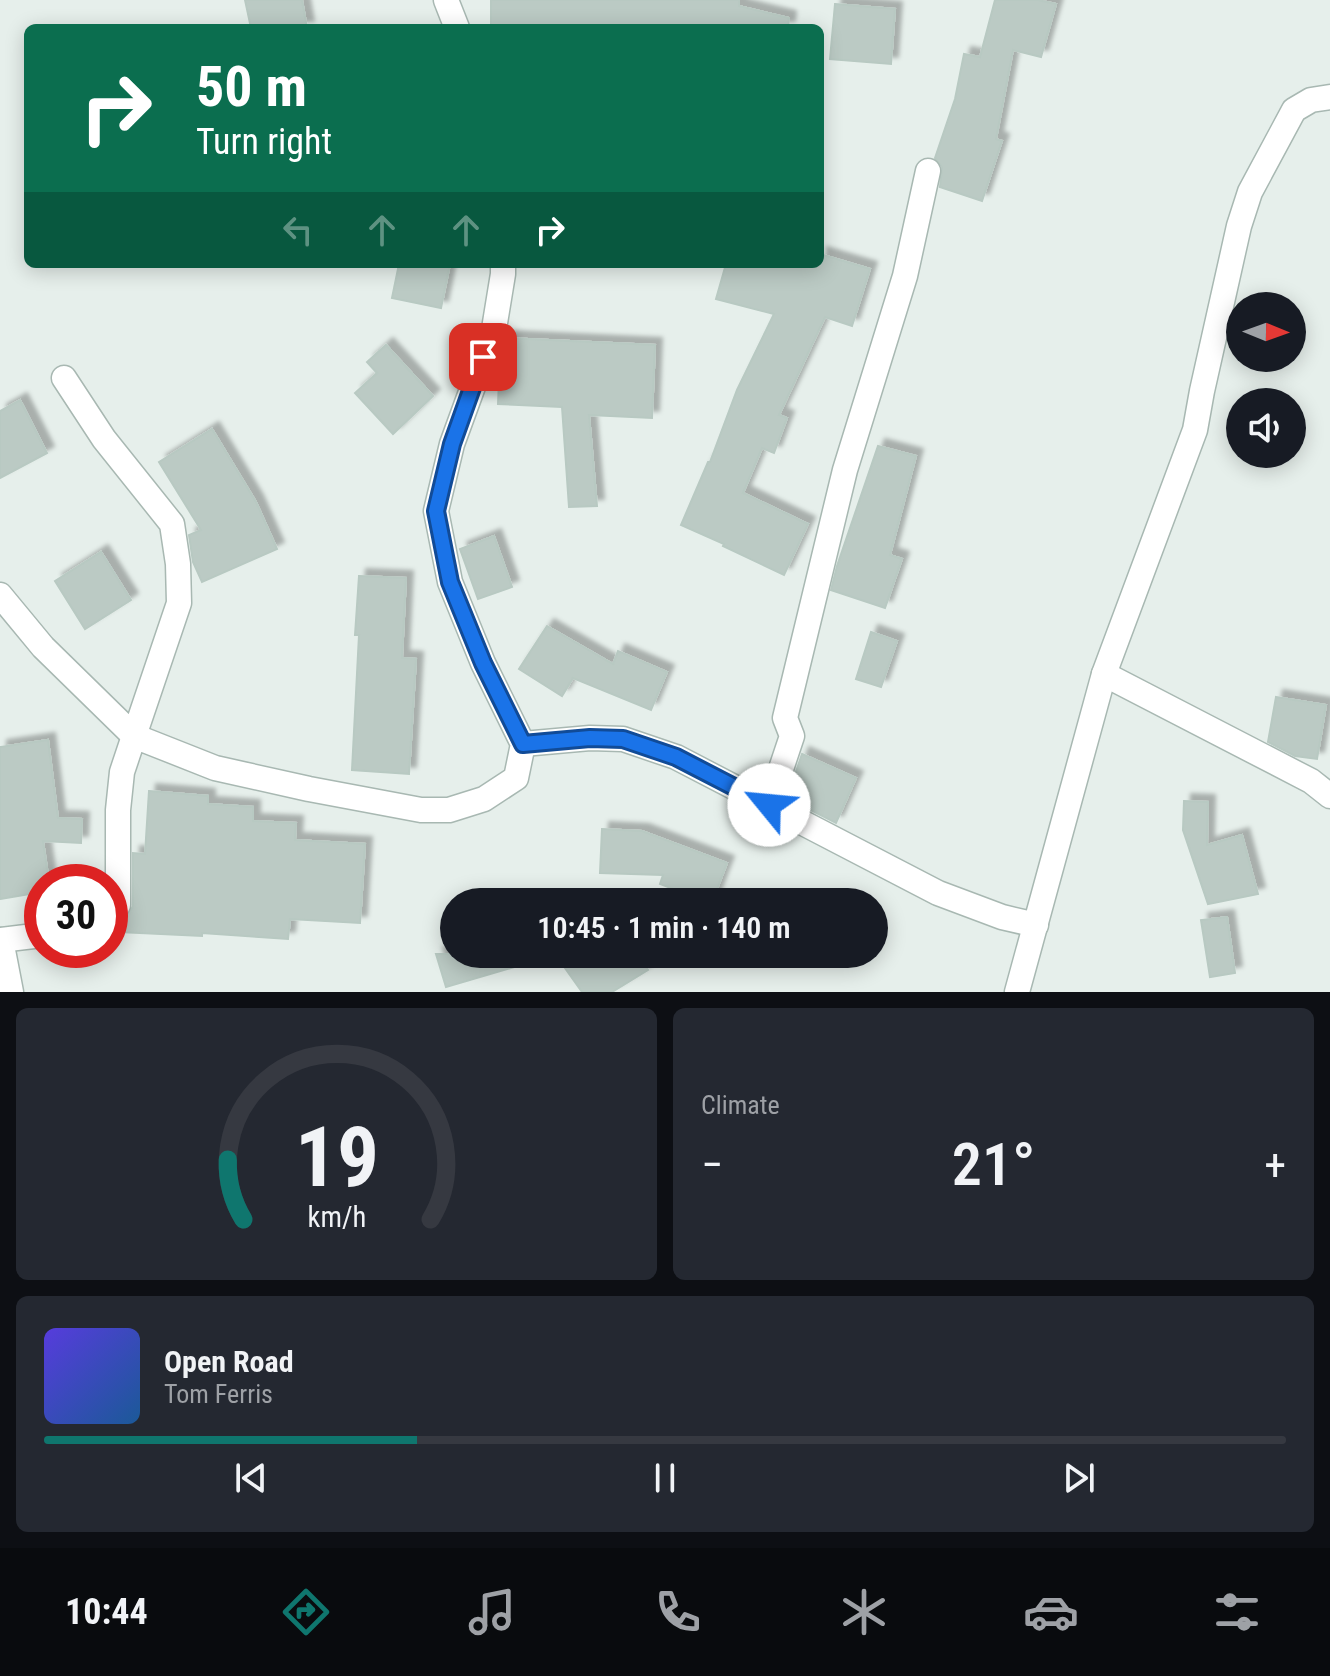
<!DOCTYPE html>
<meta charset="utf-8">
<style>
:root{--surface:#171b24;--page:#242831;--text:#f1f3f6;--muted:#9ea1a6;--line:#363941;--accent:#0f766e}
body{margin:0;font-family:"Roboto Condensed",sans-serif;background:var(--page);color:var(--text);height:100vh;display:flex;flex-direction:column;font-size:30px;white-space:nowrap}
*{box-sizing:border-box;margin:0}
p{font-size:26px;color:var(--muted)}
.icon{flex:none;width:44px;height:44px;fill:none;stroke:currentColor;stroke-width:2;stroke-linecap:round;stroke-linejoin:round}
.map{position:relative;height:992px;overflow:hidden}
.panel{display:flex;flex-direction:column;gap:16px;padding:16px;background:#0d0f14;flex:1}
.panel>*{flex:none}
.guide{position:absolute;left:24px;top:24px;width:800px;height:244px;border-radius:12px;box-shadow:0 4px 20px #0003;background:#0b6e4f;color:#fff;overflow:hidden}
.needle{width:52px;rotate:91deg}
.buttons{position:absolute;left:1226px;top:292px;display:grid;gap:16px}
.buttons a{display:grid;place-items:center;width:80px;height:80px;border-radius:50%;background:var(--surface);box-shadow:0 4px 20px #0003;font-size:40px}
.speed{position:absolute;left:24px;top:864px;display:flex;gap:16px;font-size:40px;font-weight:700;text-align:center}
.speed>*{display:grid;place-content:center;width:104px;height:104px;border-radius:50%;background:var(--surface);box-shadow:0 4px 20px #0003;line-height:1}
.speed .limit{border:12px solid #d22;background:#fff;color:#111}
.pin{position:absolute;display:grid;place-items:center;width:68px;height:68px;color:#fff;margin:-34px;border-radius:16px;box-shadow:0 4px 12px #0006}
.me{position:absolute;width:88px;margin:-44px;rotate:298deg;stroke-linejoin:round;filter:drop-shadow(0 0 6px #0008)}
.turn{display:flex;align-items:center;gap:28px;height:168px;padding:0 40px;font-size:36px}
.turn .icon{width:104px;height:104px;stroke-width:2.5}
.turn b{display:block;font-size:56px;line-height:68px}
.lanes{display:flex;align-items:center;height:76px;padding:0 40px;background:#0003;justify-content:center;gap:40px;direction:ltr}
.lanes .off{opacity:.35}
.big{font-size:60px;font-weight:600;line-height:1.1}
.panel .card{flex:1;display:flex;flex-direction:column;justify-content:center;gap:12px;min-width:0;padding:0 28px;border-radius:12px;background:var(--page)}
.panel .dial{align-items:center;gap:0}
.dial svg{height:208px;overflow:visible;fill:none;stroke:var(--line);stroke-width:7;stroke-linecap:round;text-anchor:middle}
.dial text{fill:var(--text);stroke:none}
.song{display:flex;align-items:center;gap:24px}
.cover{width:96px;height:96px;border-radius:12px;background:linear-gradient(135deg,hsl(250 70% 55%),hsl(210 70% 35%))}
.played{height:8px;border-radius:4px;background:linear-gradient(90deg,var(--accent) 30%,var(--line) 30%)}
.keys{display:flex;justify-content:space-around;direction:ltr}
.heat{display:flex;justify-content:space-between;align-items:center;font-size:44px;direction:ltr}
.panel .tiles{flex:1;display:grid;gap:16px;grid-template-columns:1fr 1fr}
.card:last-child{grid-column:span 2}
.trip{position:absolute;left:440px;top:888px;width:448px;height:80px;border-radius:40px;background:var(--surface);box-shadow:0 4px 20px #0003;font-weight:600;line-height:80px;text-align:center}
.dock{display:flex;height:128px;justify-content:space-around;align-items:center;background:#090b0e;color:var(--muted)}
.dock .icon{width:56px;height:56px}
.dock .selected{color:var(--accent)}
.dock b{font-size:36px;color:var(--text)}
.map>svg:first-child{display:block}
.building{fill:#bbcac4;stroke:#b8c9c2;stroke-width:2;filter:url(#shadow)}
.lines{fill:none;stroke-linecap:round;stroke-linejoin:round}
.minor-casing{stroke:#a8b8b2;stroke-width:27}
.minor{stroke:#fff;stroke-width:24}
.route-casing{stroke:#114b97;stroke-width:20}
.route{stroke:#1a73e8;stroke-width:14}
</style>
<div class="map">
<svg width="1330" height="992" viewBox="0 0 1330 992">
<defs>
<filter id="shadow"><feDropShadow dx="7" dy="-7" stdDeviation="2" flood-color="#0004"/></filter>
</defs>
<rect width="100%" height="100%" fill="#e6efeb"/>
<g class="building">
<path d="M 245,0 L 302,0 L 307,28 L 251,28 Z"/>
<path d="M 491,0 L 739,0 L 739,6 L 789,18 L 788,28 L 491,28 Z"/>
<path d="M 995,0 L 1038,0 L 1056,4 L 1041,57 L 1013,50 L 996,139 L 1002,141 L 982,201 L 940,187 L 942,167 L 935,158 L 955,99 L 964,54 L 980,57 Z"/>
<path d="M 835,4 L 895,9 L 891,64 L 830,59 Z"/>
<path d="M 820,254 L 870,269 L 852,326 L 825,317 L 779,415 L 787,418 L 774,453 L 762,448 L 743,493 L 808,524 L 784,575 L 723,546 L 724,544 L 681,525 L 708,462 L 710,462 L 737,390 L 774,314 L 716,299 L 726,264 L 820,264 Z"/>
<path d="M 399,264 L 450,264 L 441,308 L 392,298 Z"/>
<path d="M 507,338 L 655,345 L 652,418 L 589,415 L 597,506 L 569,507 L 562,407 L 498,404 L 500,356 Z"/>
<path d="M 386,345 L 433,396 L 393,434 L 355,393 L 377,373 L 367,362 Z"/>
<path d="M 20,400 L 47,453 L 0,478 L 0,411 Z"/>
<path d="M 212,429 L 256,502 L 277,549 L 202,582 L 193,562 L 189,535 L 201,530 L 159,462 Z"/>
<path d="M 878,446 L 916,456 L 890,555 L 902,559 L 885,608 L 831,590 L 837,566 Z"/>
<path d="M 494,536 L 512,587 L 478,599 L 460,549 Z"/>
<path d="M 101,552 L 131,600 L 85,629 L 55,581 Z"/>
<path d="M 359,576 L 406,578 L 402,658 L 416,659 L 409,774 L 352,770 L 359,635 L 355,635 Z"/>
<path d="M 547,626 L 613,664 L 618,651 L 667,672 L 651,710 L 573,678 L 562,696 L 519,669 Z"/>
<path d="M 871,632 L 897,641 L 881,687 L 856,679 Z"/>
<path d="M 1276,697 L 1326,705 L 1317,759 L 1295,756 L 1268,742 Z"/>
<path d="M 48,740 L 58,818 L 82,819 L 81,843 L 43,841 L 49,882 L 42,882 L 42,892 L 0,899 L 0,747 Z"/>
<path d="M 802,754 L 856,778 L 836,823 L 787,798 Z"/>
<path d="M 149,791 L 208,796 L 208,804 L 253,807 L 253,821 L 296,823 L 295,840 L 365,844 L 360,923 L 290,919 L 288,939 L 202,933 L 202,936 L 120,932 L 133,906 L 133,853 L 145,854 Z"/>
<path d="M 1184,801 L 1208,802 L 1207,845 L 1242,835 L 1258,894 L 1208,904 L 1183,830 Z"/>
<path d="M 602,829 L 642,831 L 727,863 L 712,902 L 707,902 L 660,884 L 663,875 L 600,873 Z"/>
<path d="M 1227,917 L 1235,973 L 1210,977 L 1201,920 Z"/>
<path d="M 436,954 L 534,954 L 535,961 L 446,987 Z"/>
<path d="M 555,954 L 638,954 L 648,970 L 612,992 L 582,992 Z"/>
</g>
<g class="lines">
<defs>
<g id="minor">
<path d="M 446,0 L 457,28"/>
<path d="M 0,595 L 43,647 L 134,736 L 179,603 L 178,564 L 172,524 L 104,439 L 64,378"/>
<path d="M 1104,674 L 1311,781 L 1330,796"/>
<path d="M 523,744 L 590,738 L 623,739 L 676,757 L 938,893 L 1002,917 L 1036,925"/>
<path d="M 769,805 L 792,736 L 785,718 L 845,470 L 905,276 L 928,171"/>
<path d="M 110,918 L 118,905 L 118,810 L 122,772 L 134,736 L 215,768 L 309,789 L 421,810 L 449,810 L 484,799 L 516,778 L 523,744 L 483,663 L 450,582 L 436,511 L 452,444 L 494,329 L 503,274 L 503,264"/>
<path d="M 0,940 L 42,935"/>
<path d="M 1,940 L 11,992"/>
<path d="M 1017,992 L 1104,674 L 1195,430 L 1202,391 L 1239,226 L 1250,192 L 1294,110 L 1311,100 L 1330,97"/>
</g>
</defs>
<use href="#minor" class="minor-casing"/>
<use href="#minor" class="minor"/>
</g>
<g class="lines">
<defs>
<path id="route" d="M 483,357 L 452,444 L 436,511 L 450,582 L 483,663 L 523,744 L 590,738 L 623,739 L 676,757 L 769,805"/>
</defs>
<use href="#route" class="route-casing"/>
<use href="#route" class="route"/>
</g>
</svg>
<div class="buttons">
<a><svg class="needle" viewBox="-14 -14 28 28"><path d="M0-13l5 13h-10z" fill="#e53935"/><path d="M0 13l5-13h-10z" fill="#9ea1a6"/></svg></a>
<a><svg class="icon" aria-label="sound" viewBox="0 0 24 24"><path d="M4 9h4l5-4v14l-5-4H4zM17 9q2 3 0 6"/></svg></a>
</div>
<div class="speed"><div class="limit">30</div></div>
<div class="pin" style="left:483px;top:357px;background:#d93025"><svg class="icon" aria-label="arrive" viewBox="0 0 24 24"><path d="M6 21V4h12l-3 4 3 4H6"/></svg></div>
<svg class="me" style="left:769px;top:805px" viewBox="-20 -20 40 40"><circle r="19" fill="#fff"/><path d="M0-13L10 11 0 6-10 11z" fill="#1a73e8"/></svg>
<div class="trip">10:45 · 1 min · 140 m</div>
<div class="guide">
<div class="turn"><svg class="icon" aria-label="right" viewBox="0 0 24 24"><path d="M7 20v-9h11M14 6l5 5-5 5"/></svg><div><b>50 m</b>Turn right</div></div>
<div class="lanes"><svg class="icon off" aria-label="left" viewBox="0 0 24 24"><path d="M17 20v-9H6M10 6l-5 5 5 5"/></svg><svg class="icon off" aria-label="ahead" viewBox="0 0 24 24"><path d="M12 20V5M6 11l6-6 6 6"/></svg><svg class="icon off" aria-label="ahead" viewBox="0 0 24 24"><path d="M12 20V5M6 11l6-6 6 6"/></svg><svg class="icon" aria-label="right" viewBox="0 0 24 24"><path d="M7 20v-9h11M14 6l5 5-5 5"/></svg></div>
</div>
</div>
<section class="panel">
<div class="tiles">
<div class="card dial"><svg viewBox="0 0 100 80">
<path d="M14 69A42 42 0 1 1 86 69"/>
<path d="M14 69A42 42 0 0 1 8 46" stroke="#0f766e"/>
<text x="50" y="56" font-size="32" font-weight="700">19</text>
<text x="50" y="72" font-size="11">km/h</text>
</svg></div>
<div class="card"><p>Climate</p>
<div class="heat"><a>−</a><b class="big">21°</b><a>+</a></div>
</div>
<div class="card">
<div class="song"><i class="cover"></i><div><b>Open Road</b><p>Tom Ferris</p></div></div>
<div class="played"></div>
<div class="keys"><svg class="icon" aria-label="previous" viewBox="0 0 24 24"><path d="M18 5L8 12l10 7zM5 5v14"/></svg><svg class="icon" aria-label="pause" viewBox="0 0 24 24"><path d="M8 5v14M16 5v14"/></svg><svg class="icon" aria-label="next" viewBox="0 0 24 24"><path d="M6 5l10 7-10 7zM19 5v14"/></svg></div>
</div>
</div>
</section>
<nav class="dock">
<b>10:44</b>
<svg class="icon selected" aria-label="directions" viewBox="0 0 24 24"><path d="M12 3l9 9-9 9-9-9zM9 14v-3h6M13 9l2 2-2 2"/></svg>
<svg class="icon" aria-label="music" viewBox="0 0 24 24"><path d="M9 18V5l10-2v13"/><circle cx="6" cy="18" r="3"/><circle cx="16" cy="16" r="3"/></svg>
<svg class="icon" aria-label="phone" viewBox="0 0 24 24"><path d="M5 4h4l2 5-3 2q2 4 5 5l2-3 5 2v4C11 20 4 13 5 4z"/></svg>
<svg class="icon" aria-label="climate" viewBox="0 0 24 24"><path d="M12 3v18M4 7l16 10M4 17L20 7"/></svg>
<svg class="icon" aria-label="car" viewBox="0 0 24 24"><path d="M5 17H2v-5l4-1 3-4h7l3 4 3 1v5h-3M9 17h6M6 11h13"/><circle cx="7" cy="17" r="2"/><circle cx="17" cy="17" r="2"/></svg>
<svg class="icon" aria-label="filters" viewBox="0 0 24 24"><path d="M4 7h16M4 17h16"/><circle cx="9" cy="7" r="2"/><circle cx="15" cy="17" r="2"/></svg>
</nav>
